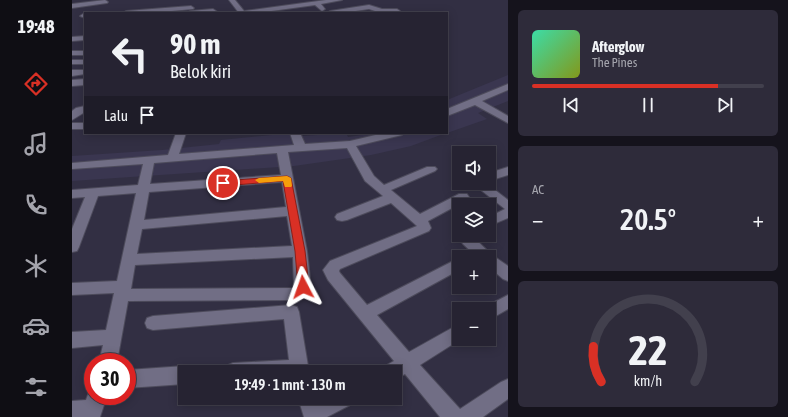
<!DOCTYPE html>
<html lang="id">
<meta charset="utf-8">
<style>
:root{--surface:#262332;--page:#2e2b3a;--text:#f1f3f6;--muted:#a4a4ac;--line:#42404d;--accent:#d93025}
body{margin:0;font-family:"Asap Condensed",sans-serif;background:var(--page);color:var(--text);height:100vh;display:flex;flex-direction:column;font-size:15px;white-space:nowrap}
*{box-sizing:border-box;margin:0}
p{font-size:13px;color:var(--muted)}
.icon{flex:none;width:22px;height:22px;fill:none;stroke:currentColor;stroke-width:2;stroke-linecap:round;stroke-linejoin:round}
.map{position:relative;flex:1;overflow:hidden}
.panel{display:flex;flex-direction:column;gap:10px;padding:10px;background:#15131c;width:280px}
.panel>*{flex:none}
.banner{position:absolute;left:12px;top:12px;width:364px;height:122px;border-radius:0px;box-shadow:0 2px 10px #0003,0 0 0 1px var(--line);background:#262332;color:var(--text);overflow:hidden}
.tools{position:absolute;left:380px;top:146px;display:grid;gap:8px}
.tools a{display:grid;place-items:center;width:44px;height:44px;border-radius:0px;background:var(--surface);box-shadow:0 2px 10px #0003,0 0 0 1px var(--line);font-size:20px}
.speed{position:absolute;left:12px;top:353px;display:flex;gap:8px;font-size:20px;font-weight:700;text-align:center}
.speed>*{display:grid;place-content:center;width:52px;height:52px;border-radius:50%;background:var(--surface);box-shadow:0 2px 10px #0003,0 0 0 1px var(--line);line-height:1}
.speed .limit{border:6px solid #d22;background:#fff;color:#111}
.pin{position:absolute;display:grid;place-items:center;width:34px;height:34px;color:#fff;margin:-17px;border:2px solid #fff;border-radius:50%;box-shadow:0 1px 4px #0007}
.me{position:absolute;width:44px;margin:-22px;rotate:356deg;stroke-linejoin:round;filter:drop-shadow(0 0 3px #0008)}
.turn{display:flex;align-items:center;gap:14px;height:84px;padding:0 20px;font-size:18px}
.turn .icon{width:52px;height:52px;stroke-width:2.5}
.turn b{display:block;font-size:28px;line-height:34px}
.then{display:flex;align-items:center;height:38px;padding:0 20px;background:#0003;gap:8px;font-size:15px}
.big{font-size:30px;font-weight:600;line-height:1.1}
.panel .card{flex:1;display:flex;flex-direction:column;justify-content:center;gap:6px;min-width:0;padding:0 14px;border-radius:6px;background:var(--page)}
.panel .dial{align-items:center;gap:0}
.dial svg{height:104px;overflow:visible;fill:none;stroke:var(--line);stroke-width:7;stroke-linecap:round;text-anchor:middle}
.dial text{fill:var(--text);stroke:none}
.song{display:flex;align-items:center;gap:12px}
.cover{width:48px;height:48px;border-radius:6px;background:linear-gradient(135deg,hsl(160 70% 55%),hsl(70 70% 35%))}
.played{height:4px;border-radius:2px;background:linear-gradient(90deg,var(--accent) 80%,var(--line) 80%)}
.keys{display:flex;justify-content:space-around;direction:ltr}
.heat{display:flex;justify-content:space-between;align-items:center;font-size:22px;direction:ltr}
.trip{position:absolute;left:106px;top:365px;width:224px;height:40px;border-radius:0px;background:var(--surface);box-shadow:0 2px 10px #0003,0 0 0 1px var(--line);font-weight:600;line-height:40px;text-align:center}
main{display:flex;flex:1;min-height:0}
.tab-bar{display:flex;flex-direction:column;width:72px;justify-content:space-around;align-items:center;background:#0f0e14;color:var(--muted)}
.tab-bar .icon{width:28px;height:28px}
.tab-bar .selected{color:var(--accent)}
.tab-bar b{font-size:18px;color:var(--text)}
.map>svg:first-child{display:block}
.built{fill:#3a3650}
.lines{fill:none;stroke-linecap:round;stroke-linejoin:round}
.minor-casing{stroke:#4d4b5b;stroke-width:2}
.minor{fill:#716e85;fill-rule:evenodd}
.route{fill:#d93025;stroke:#8d1f18}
.slow{fill:#f59e0b}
</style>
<main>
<nav class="tab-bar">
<b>19:48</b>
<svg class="icon selected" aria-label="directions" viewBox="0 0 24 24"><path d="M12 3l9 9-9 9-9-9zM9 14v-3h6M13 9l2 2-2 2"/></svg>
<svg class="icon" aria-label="music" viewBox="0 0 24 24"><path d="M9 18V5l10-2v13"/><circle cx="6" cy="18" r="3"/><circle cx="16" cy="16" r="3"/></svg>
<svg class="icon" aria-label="phone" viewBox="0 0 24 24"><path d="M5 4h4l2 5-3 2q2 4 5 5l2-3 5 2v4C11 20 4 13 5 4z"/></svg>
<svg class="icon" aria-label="climate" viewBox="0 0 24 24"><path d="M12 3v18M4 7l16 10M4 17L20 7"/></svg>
<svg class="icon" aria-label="car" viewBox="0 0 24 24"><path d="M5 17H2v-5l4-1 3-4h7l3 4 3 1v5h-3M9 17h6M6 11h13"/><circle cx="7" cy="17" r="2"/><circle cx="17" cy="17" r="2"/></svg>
<svg class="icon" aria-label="filters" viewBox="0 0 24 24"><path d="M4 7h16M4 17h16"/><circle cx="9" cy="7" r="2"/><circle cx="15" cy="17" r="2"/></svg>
</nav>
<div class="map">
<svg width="436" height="417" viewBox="0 0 436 417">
<rect width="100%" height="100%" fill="#322f43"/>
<g class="built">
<path d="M 436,75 L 436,101 L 406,113 L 415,119 L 375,133 L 375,100 Z"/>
<path d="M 221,133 L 228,133 L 231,136 L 274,133 L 276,137 L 305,133 L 374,133 L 339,146 L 299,155 L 222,166 L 0,181 L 0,156 L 90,150 L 147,144 L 149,140 Z"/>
</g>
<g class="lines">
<defs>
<g id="minor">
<path d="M 33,0 L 36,2 L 35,3 L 0,8 L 0,4 Z"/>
<path d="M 157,0 L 163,0 L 172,11 L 254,0 L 270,0 L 249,4 L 253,9 L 250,11 L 243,5 L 185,13 L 167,13 Z"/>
<path d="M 297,5 L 310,9 L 325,9 L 328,11 L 325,13 L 309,13 L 297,9 L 270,13 L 255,13 L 258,11 Z"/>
<path d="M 119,6 L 122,8 L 121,9 L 78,13 L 51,13 L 54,11 Z"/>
<path d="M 141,9 L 147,13 L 115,13 L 118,11 Z"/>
<path d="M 11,14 L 13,14 L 13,18 L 8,16 Z"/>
<path d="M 13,36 L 13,40 L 0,41 L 0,37 Z"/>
<rect x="0" y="51" width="13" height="4"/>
<rect x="0" y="60" width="13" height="4"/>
<path d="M 0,70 L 13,70 L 13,74 L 0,76 Z"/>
<path d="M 13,79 L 13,85 L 0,86 L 0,80 Z"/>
<path d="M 436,84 L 436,90 L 410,101 L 436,116 L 436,123 L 403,105 L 375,116 L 375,109 Z"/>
<path d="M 13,106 L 13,112 L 0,120 L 0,111 L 4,108 Z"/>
<rect x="0" y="123" width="13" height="6"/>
<path d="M 104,133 L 114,133 L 107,154 L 222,145 L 218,133 L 228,133 L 233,144 L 278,141 L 312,133 L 331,133 L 330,135 L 284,146 L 302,176 L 312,185 L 355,167 L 363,167 L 365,169 L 363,171 L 319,190 L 348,214 L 387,194 L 395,194 L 397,197 L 395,200 L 356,221 L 359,228 L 357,231 L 268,269 L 267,271 L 268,273 L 295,305 L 387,258 L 387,270 L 305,315 L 337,352 L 387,324 L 387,339 L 389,339 L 348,365 L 388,409 L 429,382 L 436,379 L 436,399 L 411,417 L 368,417 L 333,374 L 323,379 L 323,372 L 311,372 L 313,366 L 322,361 L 256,280 L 251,270 L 258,261 L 345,226 L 319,203 L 275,220 L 270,221 L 265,220 L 263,217 L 265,214 L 311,196 L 293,181 L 275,148 L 216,152 L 235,251 L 239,287 L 236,295 L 225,300 L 56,301 L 45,362 L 27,362 L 31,345 L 0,348 L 0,332 L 34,330 L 42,293 L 0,295 L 0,283 L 45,281 L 64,193 L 26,196 L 7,247 L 5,251 L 0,252 L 0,229 L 13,197 L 0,198 L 0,190 L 66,185 L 71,164 L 0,169 L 0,163 L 96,155 ZM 205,153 L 209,175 L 78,184 L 82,163 ZM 210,182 L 214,207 L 72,220 L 77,192 ZM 215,216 L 220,246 L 65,254 L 70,229 ZM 221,257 L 222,288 L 59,289 L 63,265 Z"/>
<path d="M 436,167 L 436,175 L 417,181 L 417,173 Z"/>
<path d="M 400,183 L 414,183 L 436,200 L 436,218 L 417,226 L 417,217 L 433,209 Z"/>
<path d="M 387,232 L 387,235 L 399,235 L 420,255 L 436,266 L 436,281 L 431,279 L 417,267 L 417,257 L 405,257 L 391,244 L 385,235 Z"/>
<path d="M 436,295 L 436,309 L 417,320 L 417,309 L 411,308 Z"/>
<path d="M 219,305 L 225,307 L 227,312 L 237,372 L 152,372 L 154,366 L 161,363 L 217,360 L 212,319 L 81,330 L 75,328 L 73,323 L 75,318 L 81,316 Z"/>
<path d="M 113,366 L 120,369 L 121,372 L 113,372 L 113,384 L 55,388 L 55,370 Z"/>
<path d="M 21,388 L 21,396 L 35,396 L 28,417 L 0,417 L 0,401 L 14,400 L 18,389 Z"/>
<path d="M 226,398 L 246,398 L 247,400 L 251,398 L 281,398 L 278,405 L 255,417 L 232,417 Z"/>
</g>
</defs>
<use href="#minor" class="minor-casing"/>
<use href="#minor" class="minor"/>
</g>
<path class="route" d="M 215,176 L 219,178 L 233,251 L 237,287 L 235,290 L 231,292 L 227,290 L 226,287 L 223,251 L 211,181 L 151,186 L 147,183 L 151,181 Z"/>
<path class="slow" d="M 215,176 L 219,178 L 220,186 L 219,187 L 213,187 L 211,181 L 187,183 L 183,180 L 187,178 Z"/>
</svg>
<div class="tools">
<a><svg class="icon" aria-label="sound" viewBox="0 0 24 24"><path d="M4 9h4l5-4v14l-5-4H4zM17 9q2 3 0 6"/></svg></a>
<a><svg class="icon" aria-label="layers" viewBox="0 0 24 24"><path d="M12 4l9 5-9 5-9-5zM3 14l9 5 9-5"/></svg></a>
<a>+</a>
<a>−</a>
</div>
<div class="speed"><div class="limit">30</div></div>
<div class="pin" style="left:151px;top:183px;background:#d93025"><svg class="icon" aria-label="arrive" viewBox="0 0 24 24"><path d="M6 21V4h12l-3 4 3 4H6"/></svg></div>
<svg class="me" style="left:231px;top:287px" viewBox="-20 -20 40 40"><path d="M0-17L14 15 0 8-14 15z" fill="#d93025" stroke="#fff" stroke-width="4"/></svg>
<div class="trip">19:49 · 1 mnt · 130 m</div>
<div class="banner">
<div class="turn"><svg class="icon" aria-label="left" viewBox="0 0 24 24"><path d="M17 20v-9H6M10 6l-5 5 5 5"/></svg><div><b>90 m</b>Belok kiri</div></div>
<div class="then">Lalu<svg class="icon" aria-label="arrive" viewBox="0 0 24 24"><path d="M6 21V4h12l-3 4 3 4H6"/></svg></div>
</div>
</div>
<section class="panel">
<div class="card">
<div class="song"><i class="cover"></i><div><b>Afterglow</b><p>The Pines</p></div></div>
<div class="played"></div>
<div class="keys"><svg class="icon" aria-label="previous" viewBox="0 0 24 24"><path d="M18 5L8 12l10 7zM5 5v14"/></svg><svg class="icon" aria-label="pause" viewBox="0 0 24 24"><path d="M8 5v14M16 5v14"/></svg><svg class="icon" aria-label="next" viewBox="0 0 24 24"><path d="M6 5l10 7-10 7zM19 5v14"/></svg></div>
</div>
<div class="card"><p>AC</p>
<div class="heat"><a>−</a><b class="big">20.5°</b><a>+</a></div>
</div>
<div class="card dial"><svg viewBox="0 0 100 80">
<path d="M14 69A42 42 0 1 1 86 69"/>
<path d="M14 69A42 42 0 0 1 8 42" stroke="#d93025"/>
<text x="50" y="56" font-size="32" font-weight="700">22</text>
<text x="50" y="72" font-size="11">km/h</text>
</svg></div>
</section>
</main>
